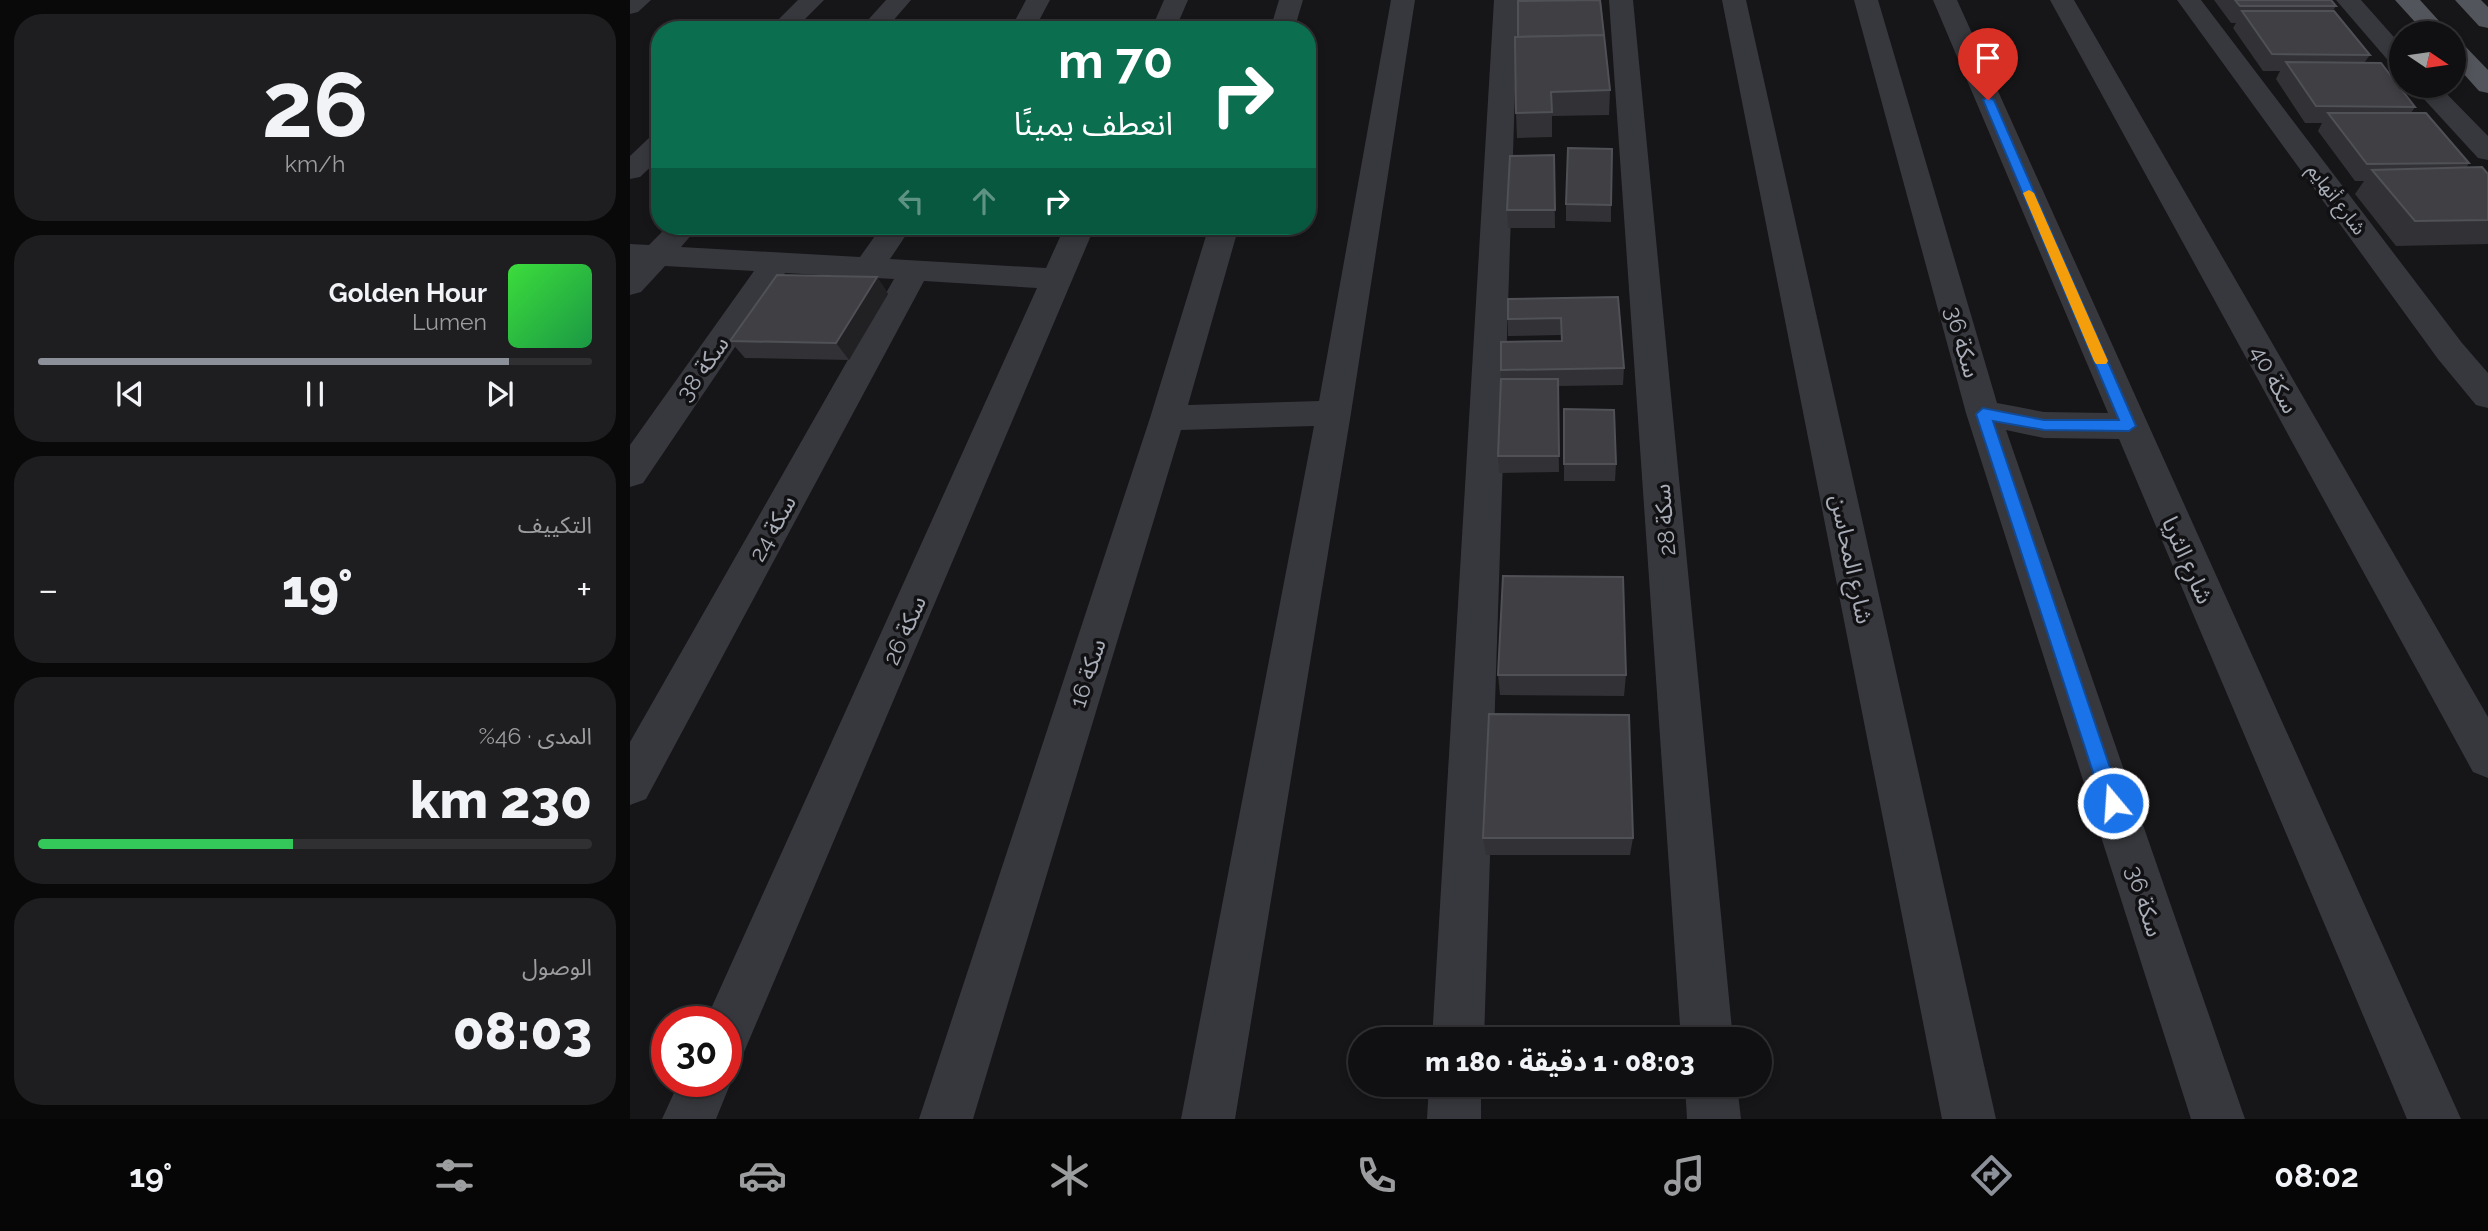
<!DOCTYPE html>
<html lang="ar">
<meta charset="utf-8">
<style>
:root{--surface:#101012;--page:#1e1e20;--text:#f1f3f6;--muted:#9c9d9f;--line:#303032;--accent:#8c9099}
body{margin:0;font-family:Raleway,"Noto Sans Arabic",sans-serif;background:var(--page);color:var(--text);direction:rtl;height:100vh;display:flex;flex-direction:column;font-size:26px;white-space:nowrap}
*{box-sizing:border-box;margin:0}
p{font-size:23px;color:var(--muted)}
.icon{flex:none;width:38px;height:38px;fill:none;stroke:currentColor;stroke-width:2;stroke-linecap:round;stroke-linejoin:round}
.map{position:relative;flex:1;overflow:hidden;direction:ltr}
.side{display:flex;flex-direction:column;gap:14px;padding:14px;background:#09090a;width:630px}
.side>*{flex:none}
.top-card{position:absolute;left:21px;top:21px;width:665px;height:214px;border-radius:28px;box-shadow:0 4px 10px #0003,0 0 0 2px var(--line);direction:rtl;background:#0b6e4f;color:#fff;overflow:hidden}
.needle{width:46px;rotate:103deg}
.controls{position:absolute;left:1759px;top:21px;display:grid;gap:14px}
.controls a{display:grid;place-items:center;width:77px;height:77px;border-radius:50%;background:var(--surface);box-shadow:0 4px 10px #0003,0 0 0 2px var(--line);font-size:35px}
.speed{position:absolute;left:21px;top:1006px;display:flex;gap:14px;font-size:35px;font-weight:700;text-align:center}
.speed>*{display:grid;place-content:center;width:91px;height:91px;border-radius:50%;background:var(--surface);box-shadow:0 4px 10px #0003,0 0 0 2px var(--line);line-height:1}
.speed .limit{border:10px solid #d22;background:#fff;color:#111}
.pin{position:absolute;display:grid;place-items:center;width:60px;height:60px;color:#fff;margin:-72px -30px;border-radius:50% 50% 50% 0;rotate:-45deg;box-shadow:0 0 7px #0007}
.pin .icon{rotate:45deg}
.me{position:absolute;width:77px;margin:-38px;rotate:342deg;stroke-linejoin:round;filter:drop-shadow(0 0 5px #0008)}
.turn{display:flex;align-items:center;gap:24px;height:147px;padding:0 28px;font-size:32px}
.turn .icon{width:91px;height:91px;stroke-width:2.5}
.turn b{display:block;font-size:49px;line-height:60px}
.lanes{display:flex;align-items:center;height:66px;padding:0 28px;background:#0003;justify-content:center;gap:35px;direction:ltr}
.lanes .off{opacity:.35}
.big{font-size:52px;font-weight:800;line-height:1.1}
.side .tile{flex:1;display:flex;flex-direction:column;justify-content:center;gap:10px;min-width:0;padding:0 24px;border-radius:28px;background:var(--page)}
.side .dial{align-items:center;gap:0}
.dial b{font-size:91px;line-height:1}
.song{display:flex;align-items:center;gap:21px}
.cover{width:84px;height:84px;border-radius:10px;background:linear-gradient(135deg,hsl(120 70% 55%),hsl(140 70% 35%))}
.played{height:7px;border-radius:4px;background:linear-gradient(90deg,var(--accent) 85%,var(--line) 85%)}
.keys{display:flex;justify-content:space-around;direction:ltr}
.heat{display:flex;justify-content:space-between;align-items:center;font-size:38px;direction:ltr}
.charge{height:10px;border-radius:5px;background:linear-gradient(90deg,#34c759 46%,var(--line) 0)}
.trip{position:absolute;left:718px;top:1027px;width:424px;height:70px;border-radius:35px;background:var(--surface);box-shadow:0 4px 10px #0003,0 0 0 2px var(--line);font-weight:800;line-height:70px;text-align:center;direction:rtl}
.menu{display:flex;height:112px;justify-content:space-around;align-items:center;background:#060607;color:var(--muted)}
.menu .icon{width:49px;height:49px}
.menu .active{color:var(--accent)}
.menu b{font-size:32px;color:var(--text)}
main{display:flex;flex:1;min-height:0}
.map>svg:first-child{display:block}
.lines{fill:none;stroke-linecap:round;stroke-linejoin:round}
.minor{fill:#37383d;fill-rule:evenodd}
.major{fill:#53555c;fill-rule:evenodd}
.wall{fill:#323236}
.shaded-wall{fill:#212124}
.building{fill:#3f3f44;stroke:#4f5156;stroke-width:2}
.route{fill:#1a73e8;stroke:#114b97;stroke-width:2}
.slow{fill:#f59e0b}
.labels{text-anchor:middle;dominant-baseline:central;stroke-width:7;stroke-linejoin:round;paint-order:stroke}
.far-street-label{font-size:19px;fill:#a8adb8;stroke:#111113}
.street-label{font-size:23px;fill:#a8adb8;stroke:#111113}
</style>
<main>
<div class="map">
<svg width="1858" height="1119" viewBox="0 0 1858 1119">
<rect width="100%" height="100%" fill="#161618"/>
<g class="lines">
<g class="minor">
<path d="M 0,0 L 21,0 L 8,12 L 0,14 Z"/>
<path d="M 168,0 L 194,0 L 164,30 L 138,30 Z"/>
<path d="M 256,0 L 281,0 L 255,30 L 229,30 Z"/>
<path d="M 396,0 L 420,0 L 404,30 L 380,30 Z"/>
<path d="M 534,0 L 558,0 L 545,30 L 521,30 Z"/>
<path d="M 649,0 L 673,0 L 664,30 L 640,30 Z"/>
<path d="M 761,0 L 785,0 L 721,413 L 605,1119 L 551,1119 L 684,426 L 551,430 L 343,1119 L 289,1119 L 520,418 L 579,226 L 609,226 L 558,405 L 689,401 Z"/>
<path d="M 864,0 L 888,0 L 854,1040 L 802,1040 Z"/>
<path d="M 979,0 L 1003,0 L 1103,1040 L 1051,1040 Z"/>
<path d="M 1092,0 L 1116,0 L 1366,1119 L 1312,1119 Z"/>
<path d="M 1224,0 L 1248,0 L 1367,403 L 1414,412 L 1478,413 L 1303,0 L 1327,0 L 1831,1119 L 1777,1119 L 1489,439 L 1414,438 L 1376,430 L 1615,1119 L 1561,1119 L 1336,413 Z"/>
<path d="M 1420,0 L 1444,0 L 1858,717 L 1858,778 L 1843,772 Z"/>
<path d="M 1547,0 L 1571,0 L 1832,343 L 1858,373 L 1858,408 L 1846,405 L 1808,359 Z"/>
<path d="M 1706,0 L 1731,0 L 1771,45 L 1771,68 L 1762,65 Z"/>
<path d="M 1782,86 L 1809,86 L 1858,136 L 1858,160 L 1848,158 Z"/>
<path d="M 30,135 L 30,158 L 10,177 L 0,179 L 0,156 L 20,137 Z"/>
<path d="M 38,226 L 69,226 L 51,247 L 230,257 L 252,226 L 282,226 L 260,259 L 416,268 L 435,226 L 465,226 L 114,1052 L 96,1059 L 96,1022 L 75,1022 L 407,288 L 294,281 L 16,799 L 0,805 L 0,742 L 264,279 L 155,273 L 13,483 L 0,487 L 0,445 L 124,271 L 35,266 L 11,292 L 0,295 L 0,244 L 19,245 Z"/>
<path d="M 96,1070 L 101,1082 L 86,1119 L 32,1119 L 49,1082 L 96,1082 Z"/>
<path d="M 799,1085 L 851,1085 L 851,1119 L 797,1119 Z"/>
<path d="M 1055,1085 L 1107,1085 L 1111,1119 L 1057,1119 Z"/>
</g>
<g class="major">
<path d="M 1765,0 L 1790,0 L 1820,33 L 1795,33 Z"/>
<path d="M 1825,0 L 1851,0 L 1858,7 L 1858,28 L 1849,26 Z"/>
<path d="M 1824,41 L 1833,44 L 1858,70 L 1858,93 L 1849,91 L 1824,63 Z"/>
</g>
</g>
<g class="wall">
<path d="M 899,0 L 971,0 L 980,90 L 979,115 L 922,116 L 922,137 L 887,138 L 886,113 L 888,37 Z"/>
<path d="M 1584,0 L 1701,0 L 1706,6 L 1703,11 L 1740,55 L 1734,63 L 1785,107 L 1781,113 L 1839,163 L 1836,168 L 1858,174 L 1858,244 L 1766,246 L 1725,194 L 1734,181 L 1725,181 L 1688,131 L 1692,123 L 1675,123 L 1646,79 L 1650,71 L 1633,71 L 1603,28 L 1606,23 L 1601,23 Z"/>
<path d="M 924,155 L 925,228 L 878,228 L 877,210 Z"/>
<path d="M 936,204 L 981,205 L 981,222 L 936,221 Z"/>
<path d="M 247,277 L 258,294 L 219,360 L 115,358 L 100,341 Z"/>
<path d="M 988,297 L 994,368 L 993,385 L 928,386 L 929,472 L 869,473 L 868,456 L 871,370 L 931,341 L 931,335 L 878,336 L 878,319 Z"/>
<path d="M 934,409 L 986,464 L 985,481 L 934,481 Z"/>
<path d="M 868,675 L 996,675 L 994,696 L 870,695 Z"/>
<path d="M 853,838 L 1003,838 L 1000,855 L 856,855 Z"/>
</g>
<path class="shaded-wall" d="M 247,277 L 258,294 L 219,360 L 206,343 Z"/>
<g class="building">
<path d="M 970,0 L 974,35 L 888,37 L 888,1 Z"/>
<path d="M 1605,0 L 1701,0 L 1706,6 L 1610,6 Z"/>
<path d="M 1612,11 L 1704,11 L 1740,55 L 1642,54 Z"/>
<path d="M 974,35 L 980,90 L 921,92 L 922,112 L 886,113 L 885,37 Z"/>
<path d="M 1656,62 L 1751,63 L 1785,107 L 1686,106 Z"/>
<path d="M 1698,113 L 1796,113 L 1839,163 L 1737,164 Z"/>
<path d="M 938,148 L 982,149 L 981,205 L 936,204 Z"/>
<path d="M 924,155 L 925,210 L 877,210 L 880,156 Z"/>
<path d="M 1852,167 L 1858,174 L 1858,220 L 1785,221 L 1742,170 Z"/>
<path d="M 147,275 L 247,277 L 206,343 L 100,341 Z"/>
<path d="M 988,297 L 994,368 L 871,370 L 871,342 L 932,341 L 931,318 L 878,319 L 878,299 Z"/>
<path d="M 871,379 L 928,379 L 929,456 L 868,456 Z"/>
<path d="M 934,409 L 984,410 L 986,464 L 934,464 Z"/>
<path d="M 873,576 L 993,577 L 996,675 L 868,675 Z"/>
<path d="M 859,714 L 999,715 L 1003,838 L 853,838 Z"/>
</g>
<path class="route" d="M 1358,97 L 1364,100 L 1506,426 L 1499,431 L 1414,430 L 1363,421 L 1492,803 L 1489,809 L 1483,811 L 1476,809 L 1473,803 L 1346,414 L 1353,408 L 1414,420 L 1489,420 L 1353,100 Z"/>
<path class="slow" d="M 1399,190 L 1404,193 L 1478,361 L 1476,364 L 1466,364 L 1464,361 L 1393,193 Z"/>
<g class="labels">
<g class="far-street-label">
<text transform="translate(1707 199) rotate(53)">شارع أنهايم</text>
</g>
<g class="street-label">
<text transform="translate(1333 342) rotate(74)">سكة 36</text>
<text transform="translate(72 368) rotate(-55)">سكة 38</text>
<text transform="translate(1645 379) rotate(61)">سكة 40</text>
<text transform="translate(1034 520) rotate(-95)">سكة 28</text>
<text transform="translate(142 528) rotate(-61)">سكة 24</text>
<text transform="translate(1222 559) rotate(78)">شارع المحاسن</text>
<text transform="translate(1558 560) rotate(66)">شارع الثريا</text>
<text transform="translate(274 630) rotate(-66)">سكة 26</text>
<text transform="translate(457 673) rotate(-72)">سكة 16</text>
<text transform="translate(1515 901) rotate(72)">سكة 36</text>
</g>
</g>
</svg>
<div class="controls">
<a><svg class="needle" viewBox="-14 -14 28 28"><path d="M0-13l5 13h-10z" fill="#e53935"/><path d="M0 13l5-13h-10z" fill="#9c9d9f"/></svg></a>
</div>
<div class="speed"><div class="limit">30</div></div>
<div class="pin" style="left:1358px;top:100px;background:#d93025"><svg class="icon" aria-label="arrive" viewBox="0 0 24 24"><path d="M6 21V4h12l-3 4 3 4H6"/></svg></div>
<svg class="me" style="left:1483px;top:803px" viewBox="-20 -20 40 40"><circle r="17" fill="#1a73e8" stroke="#fff" stroke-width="3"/><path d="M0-11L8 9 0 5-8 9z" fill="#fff"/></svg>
<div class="trip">08:03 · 1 دقيقة · 180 m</div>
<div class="top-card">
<div class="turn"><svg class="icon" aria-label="right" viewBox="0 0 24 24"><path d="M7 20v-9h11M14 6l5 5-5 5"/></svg><div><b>70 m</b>انعطف يمينًا</div></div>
<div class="lanes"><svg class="icon off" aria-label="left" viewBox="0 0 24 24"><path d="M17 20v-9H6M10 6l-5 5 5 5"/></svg><svg class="icon off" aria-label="ahead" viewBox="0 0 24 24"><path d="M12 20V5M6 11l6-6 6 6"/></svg><svg class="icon" aria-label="right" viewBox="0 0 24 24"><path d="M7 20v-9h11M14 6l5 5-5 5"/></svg></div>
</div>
</div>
<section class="side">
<div class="tile dial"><b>26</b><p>km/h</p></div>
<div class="tile">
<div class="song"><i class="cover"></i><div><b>Golden Hour</b><p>Lumen</p></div></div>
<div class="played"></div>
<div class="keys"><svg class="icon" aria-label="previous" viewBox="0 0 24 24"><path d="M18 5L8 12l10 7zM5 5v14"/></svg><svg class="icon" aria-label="pause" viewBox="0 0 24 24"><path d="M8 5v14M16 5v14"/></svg><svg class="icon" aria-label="next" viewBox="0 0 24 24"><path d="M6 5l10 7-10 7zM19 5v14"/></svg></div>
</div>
<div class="tile"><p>التكييف</p>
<div class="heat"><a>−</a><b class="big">19°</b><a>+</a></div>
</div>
<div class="tile"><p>المدى · 46%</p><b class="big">230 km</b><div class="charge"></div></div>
<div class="tile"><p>الوصول</p><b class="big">08:03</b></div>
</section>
</main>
<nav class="menu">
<b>08:02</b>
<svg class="icon active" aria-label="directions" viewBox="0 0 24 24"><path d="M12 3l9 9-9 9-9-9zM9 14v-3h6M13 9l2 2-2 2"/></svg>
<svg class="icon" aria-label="music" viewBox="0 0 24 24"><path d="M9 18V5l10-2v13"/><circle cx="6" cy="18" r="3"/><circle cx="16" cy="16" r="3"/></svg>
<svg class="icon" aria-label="phone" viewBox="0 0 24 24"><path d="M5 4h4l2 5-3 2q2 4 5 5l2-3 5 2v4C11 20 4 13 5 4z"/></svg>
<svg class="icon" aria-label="climate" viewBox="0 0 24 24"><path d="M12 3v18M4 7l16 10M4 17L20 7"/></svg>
<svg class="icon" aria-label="car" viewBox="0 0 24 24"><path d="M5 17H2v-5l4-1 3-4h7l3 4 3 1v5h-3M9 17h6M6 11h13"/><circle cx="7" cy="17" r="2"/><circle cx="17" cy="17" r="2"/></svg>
<svg class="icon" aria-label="filters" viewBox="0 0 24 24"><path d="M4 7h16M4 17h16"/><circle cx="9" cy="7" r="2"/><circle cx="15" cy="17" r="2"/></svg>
<b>19°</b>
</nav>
